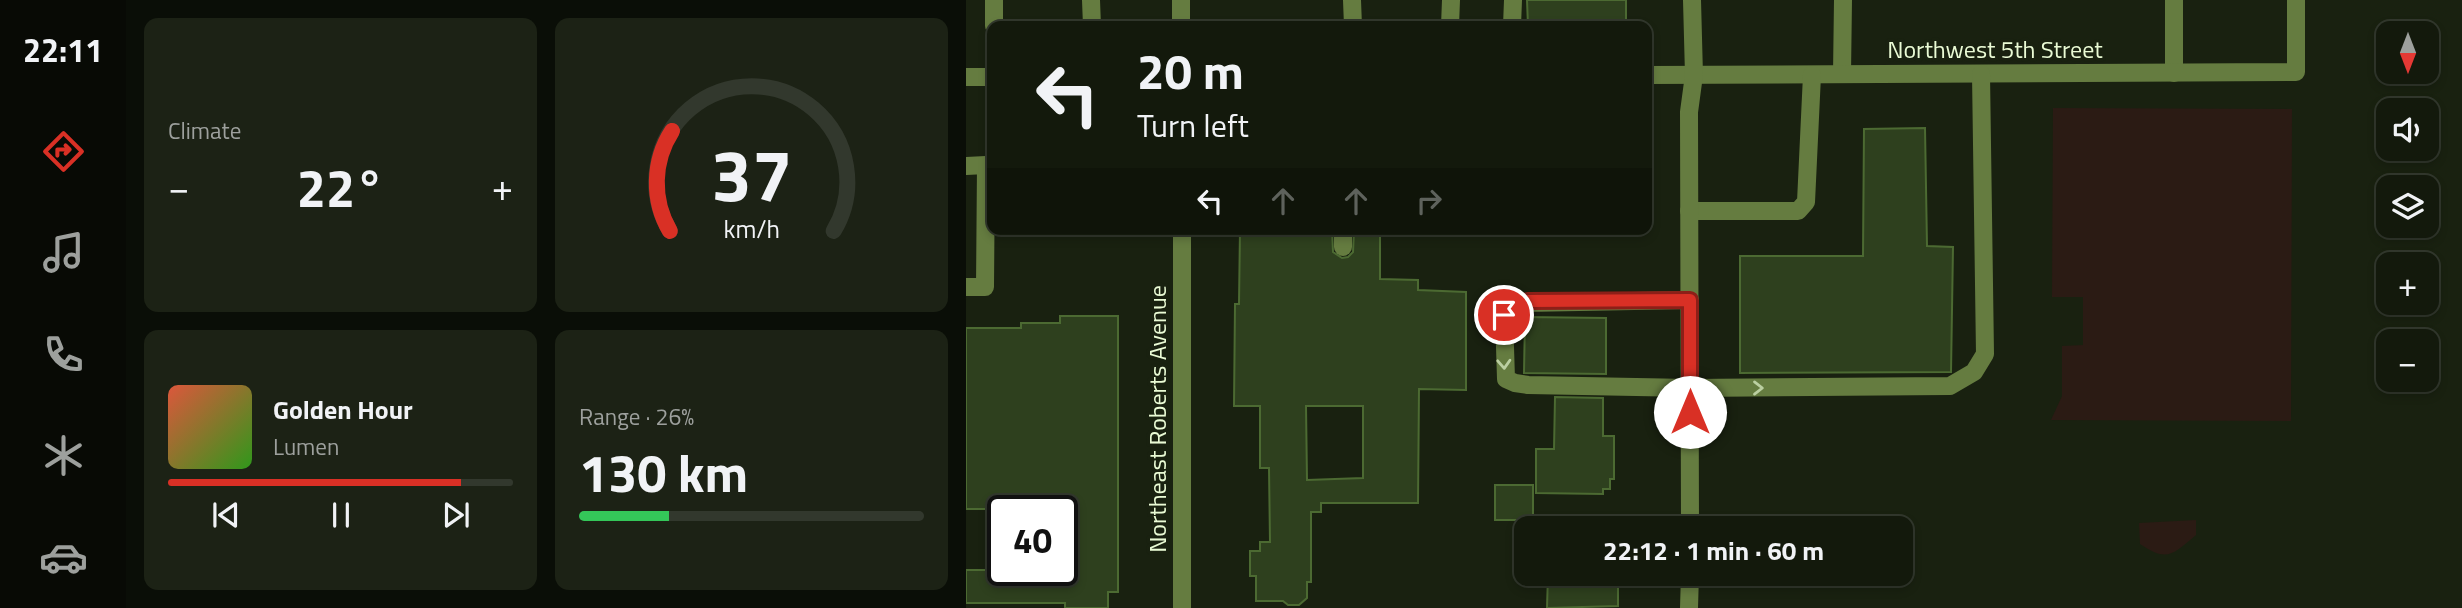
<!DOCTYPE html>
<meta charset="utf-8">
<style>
:root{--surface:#13190c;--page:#1c2215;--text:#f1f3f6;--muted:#9da09d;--line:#32382d;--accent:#d93025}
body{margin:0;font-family:"Titillium Web",sans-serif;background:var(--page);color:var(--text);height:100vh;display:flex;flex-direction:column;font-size:26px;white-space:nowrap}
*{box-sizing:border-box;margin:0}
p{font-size:23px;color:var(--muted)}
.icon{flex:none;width:38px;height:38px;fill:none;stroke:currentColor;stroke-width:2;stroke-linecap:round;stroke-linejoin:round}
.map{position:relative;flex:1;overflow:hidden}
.panel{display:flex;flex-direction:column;gap:18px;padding:18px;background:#0a0e07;width:840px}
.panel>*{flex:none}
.top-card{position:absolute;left:21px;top:21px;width:665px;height:214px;border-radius:14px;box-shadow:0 4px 10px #0003,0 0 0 2px var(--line);background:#13190c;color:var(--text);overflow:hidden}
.needle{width:46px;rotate:180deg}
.buttons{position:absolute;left:1410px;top:21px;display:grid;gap:14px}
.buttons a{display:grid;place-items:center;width:63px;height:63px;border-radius:14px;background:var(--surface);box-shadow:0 4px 10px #0003,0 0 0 2px var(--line);font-size:35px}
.speed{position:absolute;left:21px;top:495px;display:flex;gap:14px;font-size:35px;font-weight:700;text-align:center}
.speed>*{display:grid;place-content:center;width:91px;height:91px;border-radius:50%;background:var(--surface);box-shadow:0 4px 10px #0003,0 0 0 2px var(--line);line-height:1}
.speed .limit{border:4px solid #111;border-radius:10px;background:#fff;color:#111}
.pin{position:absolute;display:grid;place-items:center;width:60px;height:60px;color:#fff;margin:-30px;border:4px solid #fff;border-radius:50%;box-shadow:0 2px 7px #0007}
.me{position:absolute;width:77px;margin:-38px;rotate:0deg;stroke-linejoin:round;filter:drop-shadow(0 0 5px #0008)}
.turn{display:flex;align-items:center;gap:24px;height:147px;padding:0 35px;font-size:32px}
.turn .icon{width:91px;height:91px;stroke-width:2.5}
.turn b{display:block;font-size:49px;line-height:60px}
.lanes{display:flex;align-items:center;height:66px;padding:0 35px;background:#0003;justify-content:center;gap:35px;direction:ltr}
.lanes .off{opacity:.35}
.big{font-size:52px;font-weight:700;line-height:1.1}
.panel .tile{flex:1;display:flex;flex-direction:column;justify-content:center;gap:10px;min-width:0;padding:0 24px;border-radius:14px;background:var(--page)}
.panel .dial{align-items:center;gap:0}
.dial svg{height:182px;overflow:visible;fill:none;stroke:var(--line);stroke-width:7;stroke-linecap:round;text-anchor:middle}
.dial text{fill:var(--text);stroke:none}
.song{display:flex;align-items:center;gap:21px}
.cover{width:84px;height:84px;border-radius:10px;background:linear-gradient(135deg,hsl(10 70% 55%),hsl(110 70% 35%))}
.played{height:7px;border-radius:4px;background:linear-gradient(90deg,var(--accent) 85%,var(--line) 85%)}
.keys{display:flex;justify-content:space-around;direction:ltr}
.heat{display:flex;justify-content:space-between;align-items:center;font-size:38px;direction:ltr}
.charge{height:10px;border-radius:5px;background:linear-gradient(90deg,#34c759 26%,var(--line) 0)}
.panel .tiles{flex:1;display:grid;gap:18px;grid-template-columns:repeat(2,1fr)}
.trip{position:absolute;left:548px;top:516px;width:399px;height:70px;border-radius:14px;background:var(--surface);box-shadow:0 4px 10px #0003,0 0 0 2px var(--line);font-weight:700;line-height:70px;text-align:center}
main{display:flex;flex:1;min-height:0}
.tab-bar{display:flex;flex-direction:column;width:126px;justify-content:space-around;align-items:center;background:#080a05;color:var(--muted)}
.tab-bar .icon{width:49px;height:49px}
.tab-bar .active{color:var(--accent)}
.tab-bar b{font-size:32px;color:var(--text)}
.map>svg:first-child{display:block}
.green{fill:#2b1b14}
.building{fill:#2e401e;stroke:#4c6a32;stroke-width:2;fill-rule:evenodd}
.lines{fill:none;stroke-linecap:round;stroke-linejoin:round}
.minor{stroke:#657c40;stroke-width:18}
.oneway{stroke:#bbcfa1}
.route-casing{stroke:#8d1f18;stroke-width:18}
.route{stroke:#d93025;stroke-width:12}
.labels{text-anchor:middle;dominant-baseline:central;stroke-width:7;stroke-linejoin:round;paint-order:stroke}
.street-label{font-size:24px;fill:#eafbd5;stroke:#192110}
</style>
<main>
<nav class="tab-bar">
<b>22:11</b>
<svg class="icon active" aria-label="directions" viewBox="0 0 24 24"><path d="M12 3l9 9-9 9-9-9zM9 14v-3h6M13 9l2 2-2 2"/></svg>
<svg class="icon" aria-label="music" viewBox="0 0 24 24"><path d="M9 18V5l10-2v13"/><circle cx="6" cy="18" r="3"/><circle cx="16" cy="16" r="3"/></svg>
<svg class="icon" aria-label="phone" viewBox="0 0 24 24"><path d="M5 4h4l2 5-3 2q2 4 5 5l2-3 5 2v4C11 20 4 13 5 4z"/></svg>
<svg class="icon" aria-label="climate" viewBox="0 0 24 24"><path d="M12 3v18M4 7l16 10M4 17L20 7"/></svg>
<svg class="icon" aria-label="car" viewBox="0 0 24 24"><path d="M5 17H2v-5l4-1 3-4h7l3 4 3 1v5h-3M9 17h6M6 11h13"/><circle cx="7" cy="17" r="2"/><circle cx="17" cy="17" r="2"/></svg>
</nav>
<section class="panel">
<div class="tiles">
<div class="tile"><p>Climate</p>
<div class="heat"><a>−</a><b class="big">22°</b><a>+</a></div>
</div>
<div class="tile dial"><svg viewBox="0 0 100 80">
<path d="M14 69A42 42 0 1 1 86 69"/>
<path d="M14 69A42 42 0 0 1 15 25" stroke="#d93025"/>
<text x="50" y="56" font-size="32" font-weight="700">37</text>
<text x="50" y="72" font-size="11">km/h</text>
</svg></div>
<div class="tile">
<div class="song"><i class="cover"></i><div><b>Golden Hour</b><p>Lumen</p></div></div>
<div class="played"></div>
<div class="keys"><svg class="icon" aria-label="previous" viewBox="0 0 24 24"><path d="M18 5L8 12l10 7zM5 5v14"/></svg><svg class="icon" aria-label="pause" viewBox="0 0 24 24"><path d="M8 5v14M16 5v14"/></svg><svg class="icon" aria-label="next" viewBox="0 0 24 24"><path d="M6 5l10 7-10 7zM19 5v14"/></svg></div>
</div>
<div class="tile"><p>Range · 26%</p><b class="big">130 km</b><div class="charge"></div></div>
</div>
</section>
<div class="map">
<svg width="1496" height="608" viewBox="0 0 1496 608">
<rect width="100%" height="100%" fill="#192110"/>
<g class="green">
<path d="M 1087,108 L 1326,109 L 1325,421 L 1085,420 L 1096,396 L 1096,346 L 1117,345 L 1117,297 L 1086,297 Z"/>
<path d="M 1230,520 L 1230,535 C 1207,554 1202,563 1174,544 L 1173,523 Z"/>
</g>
<g class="building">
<path d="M 561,0 L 660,0 L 660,26 L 562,26 Z"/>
<path d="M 959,128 L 961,246 L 987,247 L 985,372 L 774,373 L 774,256 L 897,256 L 898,129 Z"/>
<path d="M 274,229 L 366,229 L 367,252 L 376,258 L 382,257 L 387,252 L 388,229 L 414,229 L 414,279 L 452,280 L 452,290 L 500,292 L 500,390 L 453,389 L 452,503 L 355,503 L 355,512 L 345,512 L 345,582 L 341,582 L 341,598 L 333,605 L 322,605 L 317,601 L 290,601 L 290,576 L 284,576 L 284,551 L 294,551 L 294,542 L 304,542 L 303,468 L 294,468 L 294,406 L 268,406 L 269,304 L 273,304 ZM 340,406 L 397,406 L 397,478 L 341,480 Z"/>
<path d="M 94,316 L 152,316 L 152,592 L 142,592 L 142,608 L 99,608 L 99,603 L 0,603 L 0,570 L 99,570 L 99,509 L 0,509 L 0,328 L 55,328 L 55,323 L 94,323 Z"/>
<path d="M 559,317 L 640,318 L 640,374 L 558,373 Z"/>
<path d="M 589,397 L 637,398 L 637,436 L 648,436 L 648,479 L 644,479 L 644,489 L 637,489 L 637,494 L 570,493 L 570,449 L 588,449 Z"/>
<rect x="529" y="485" width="38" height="35"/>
<path d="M 582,574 L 652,574 L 652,606 L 581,608 Z"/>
</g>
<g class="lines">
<g class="minor">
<path d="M 28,0 L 28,26"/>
<path d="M 125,0 L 126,26"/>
<path d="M 215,0 L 215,26"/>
<path d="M 386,0 L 387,26"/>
<path d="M 1208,0 L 1208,73"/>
<path d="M 484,26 L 485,0"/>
<path d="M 546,26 L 547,0"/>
<path d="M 876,74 L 877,0"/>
<path d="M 681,75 L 1330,72 L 1330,0"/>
<path d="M 0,77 L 26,77"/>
<path d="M 0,166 L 20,165 L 19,287 L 0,287"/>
<path d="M 723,211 L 832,211 L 840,202 L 846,75"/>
<path d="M 216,229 L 216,608"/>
<path d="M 377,247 L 377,229"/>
<path d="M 724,300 L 552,303 L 541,310 L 538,315 L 540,379 L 549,383 L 562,385 L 724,388 L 984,386 L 1008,372 L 1019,354 L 1015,74"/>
<path d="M 724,528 L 723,112 L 728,75 L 726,0"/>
<path d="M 723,608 L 724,574"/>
</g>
</g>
<defs><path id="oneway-chevron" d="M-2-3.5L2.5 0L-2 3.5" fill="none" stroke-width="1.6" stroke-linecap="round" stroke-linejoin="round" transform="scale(1.75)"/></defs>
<g class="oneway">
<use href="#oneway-chevron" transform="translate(538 364) rotate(87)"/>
<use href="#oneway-chevron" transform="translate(792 388)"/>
</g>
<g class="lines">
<defs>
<path id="route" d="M 538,315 C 544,306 552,303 562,301 L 724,300 L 724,412"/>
</defs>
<use href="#route" class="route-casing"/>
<use href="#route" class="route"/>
</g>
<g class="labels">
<g class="street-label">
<text x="1029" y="49">Northwest 5th Street</text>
<text transform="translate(191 419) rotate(-90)">Northeast Roberts Avenue</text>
</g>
</g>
</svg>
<div class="buttons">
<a><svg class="needle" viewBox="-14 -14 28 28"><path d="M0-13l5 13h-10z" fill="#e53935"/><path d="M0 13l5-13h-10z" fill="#9da09d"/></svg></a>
<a><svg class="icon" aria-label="sound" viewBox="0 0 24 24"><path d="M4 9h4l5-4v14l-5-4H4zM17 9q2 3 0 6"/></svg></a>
<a><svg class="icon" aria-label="layers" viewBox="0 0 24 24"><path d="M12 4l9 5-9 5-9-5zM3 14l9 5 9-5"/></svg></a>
<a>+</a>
<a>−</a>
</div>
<div class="speed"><div class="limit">40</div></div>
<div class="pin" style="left:538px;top:315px;background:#d93025"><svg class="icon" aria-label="arrive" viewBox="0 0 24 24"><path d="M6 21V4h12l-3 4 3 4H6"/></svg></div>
<svg class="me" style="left:724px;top:412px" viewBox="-20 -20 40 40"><circle r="19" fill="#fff"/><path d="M0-13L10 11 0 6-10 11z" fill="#d93025"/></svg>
<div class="trip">22:12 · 1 min · 60 m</div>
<div class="top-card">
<div class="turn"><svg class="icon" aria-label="left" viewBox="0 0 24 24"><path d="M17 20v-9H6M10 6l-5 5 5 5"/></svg><div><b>20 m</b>Turn left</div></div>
<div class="lanes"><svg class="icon" aria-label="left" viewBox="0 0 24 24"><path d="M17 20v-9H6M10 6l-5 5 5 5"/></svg><svg class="icon off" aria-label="ahead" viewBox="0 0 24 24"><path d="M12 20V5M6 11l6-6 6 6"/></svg><svg class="icon off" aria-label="ahead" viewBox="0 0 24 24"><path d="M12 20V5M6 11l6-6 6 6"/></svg><svg class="icon off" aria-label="right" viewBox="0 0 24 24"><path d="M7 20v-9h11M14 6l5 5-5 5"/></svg></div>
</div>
</div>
</main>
